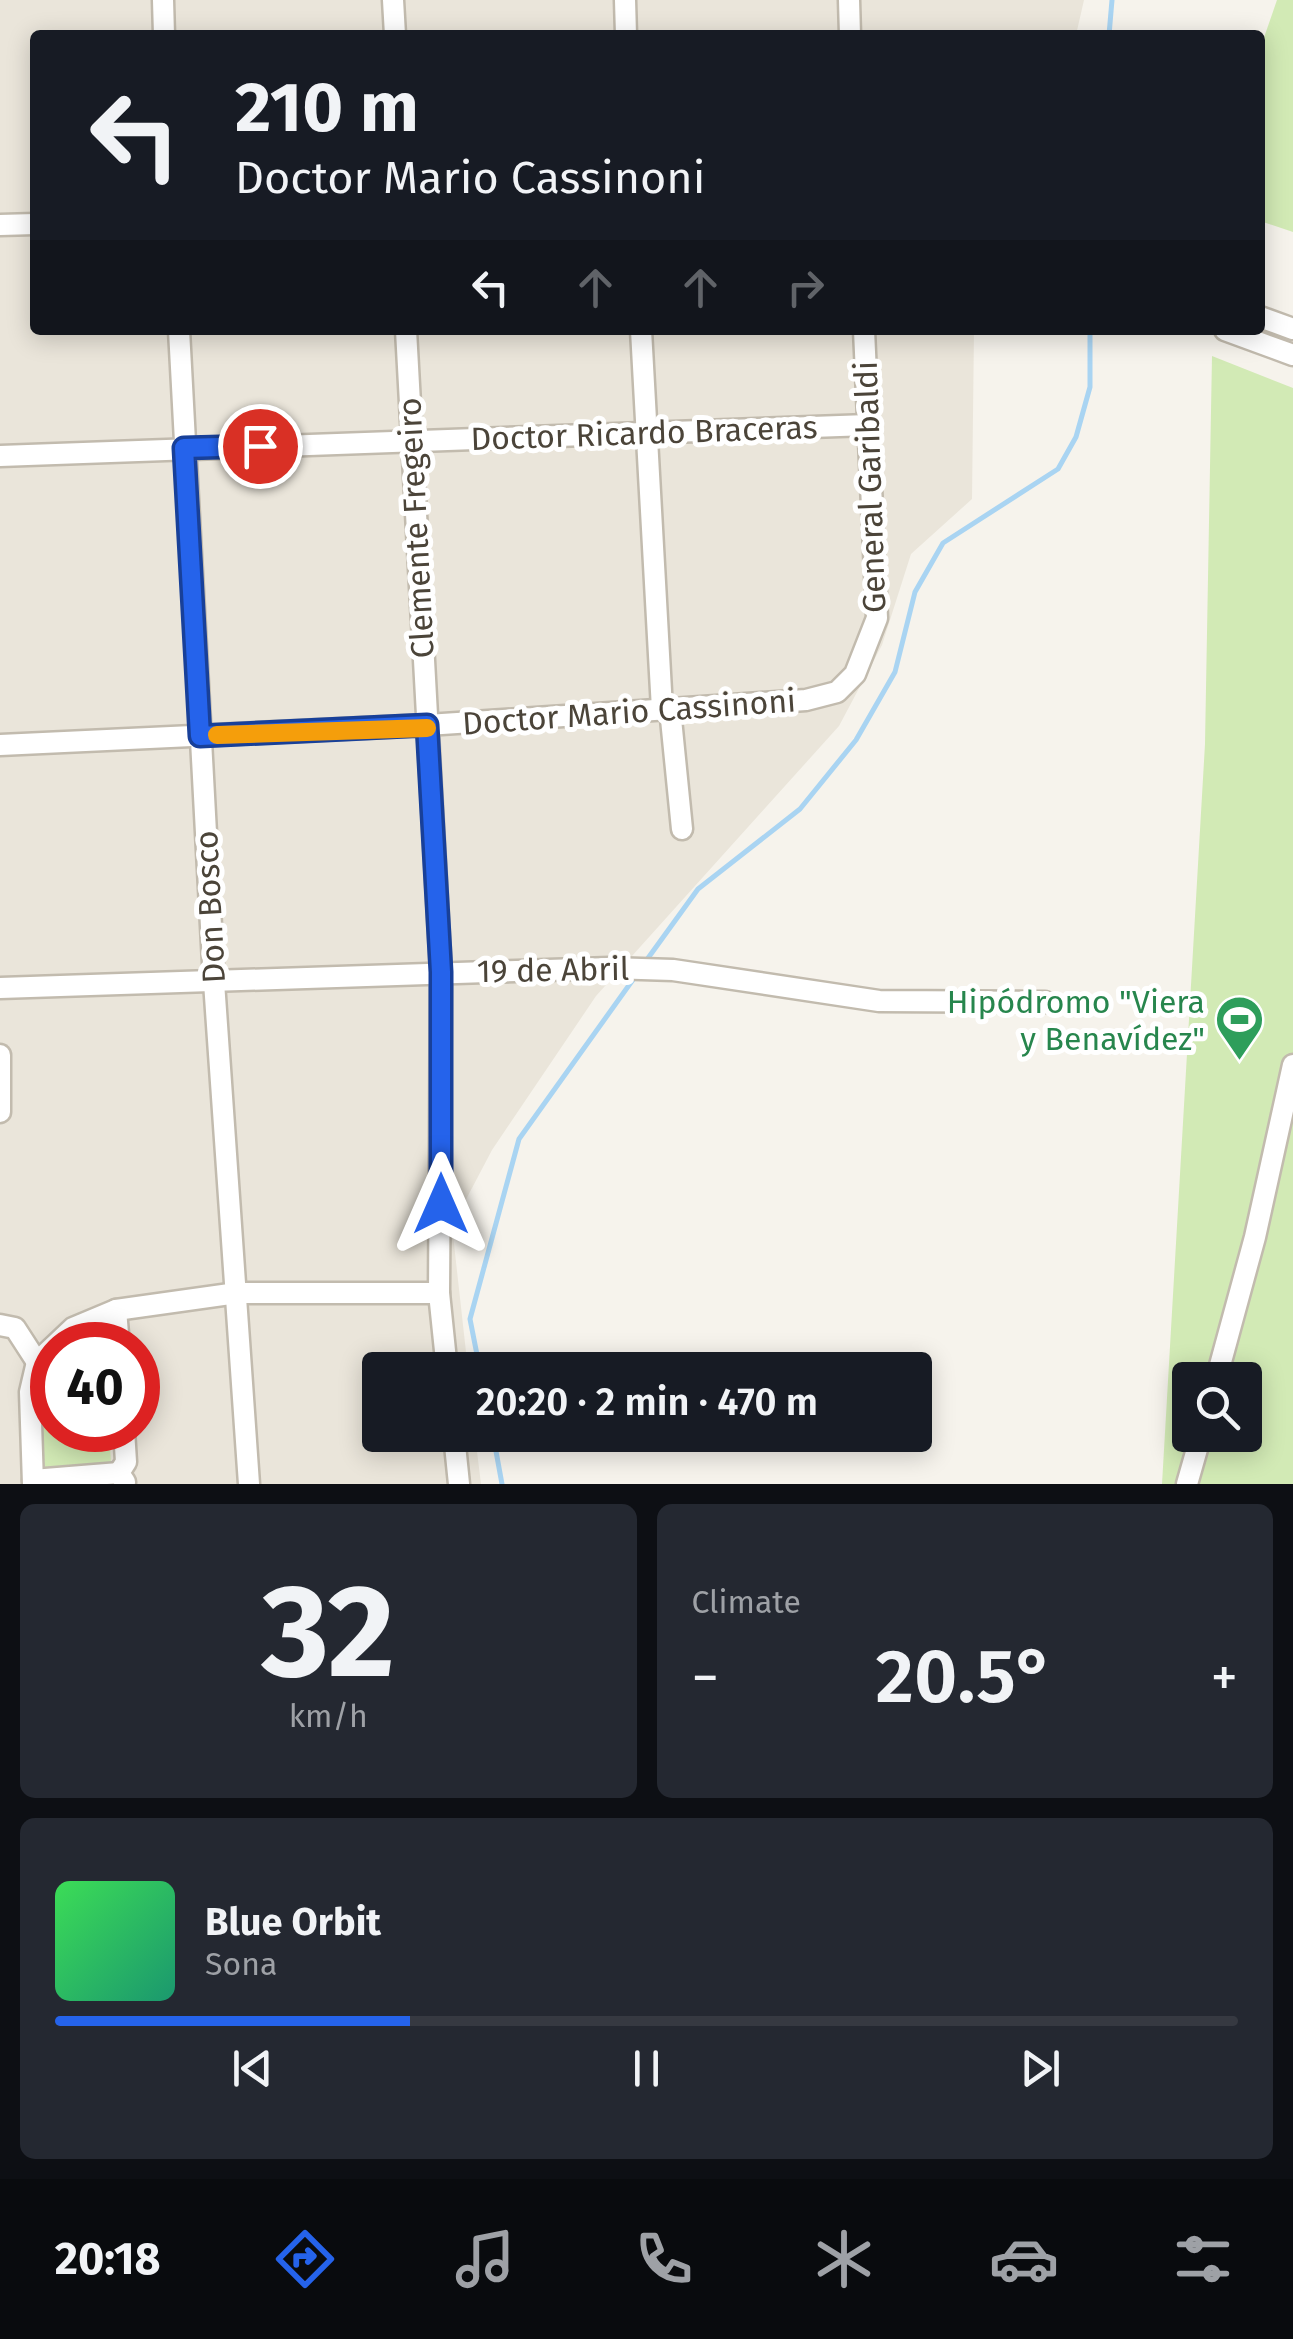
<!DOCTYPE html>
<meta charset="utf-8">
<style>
:root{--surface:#171b24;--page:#242831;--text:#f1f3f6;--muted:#9ea1a6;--line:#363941;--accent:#2563eb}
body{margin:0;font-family:"Fira Sans",sans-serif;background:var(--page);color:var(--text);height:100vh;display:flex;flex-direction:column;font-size:38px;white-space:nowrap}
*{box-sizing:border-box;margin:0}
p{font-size:32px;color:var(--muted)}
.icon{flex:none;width:55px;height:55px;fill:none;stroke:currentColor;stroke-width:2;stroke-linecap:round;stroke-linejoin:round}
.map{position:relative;height:1484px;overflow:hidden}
.sheet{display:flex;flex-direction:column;gap:20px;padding:20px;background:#0d0f14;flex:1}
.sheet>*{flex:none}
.hud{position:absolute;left:30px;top:30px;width:1235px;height:305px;border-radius:10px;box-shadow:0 5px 25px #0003;background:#171b24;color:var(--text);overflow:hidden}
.controls{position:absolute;left:1172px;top:1362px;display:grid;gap:20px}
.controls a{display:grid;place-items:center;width:90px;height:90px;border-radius:10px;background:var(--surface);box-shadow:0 5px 25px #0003;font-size:50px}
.speed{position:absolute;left:30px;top:1322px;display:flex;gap:20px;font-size:50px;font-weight:700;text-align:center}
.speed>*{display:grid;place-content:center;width:130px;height:130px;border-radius:50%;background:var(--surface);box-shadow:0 5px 25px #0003;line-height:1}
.speed .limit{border:15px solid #d22;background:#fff;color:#111}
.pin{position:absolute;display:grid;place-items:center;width:85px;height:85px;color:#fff;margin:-42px;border:5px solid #fff;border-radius:50%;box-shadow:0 2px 10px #0007}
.me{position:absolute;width:110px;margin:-55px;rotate:0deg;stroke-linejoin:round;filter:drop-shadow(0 0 8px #0008)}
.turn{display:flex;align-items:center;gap:35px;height:210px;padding:0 40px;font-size:45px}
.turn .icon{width:130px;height:130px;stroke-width:2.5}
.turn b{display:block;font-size:70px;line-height:85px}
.lanes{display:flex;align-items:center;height:95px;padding:0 40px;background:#0003;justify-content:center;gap:50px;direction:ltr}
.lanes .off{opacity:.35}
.big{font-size:75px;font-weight:600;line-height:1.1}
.sheet .tile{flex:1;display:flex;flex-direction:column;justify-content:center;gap:15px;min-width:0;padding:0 35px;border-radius:15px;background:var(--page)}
.sheet .dial{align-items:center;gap:0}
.dial b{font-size:130px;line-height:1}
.song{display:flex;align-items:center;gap:30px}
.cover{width:120px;height:120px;border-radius:15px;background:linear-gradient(135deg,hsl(130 70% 55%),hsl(160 70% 35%))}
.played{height:10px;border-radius:5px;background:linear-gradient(90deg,var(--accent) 30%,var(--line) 30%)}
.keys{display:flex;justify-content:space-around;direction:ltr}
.heat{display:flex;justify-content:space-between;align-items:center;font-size:55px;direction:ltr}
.sheet .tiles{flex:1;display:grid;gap:20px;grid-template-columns:1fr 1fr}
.tile:last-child{grid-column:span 2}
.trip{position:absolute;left:362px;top:1352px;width:570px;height:100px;border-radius:10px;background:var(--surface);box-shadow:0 5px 25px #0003;font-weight:600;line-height:100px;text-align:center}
.menu{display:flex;height:160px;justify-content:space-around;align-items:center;background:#090b0e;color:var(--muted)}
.menu .icon{width:70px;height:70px}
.menu .selected{color:var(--accent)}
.menu b{font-size:45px;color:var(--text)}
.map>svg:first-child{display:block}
.residential{fill:#eae5da;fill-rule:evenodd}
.green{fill:#d2eab5;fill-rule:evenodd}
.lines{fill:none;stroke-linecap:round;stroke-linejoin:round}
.stream{stroke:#a9d4f2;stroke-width:5}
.minor-casing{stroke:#c2bbae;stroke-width:25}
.minor{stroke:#fff;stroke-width:20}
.route-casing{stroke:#184099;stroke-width:25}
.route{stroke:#2563eb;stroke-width:18}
.slow{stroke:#f59e0b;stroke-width:18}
.labels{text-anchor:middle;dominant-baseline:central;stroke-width:10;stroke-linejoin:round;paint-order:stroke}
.street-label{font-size:32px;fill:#4b4439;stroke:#fff}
.leisure-label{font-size:32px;fill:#27864d;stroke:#fff;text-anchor:end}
</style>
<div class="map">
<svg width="1293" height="1484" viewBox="0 0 1293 1484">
<rect width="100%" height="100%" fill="#f6f3ec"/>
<path class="residential" d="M 0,0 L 1084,0 L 1076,35 L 35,35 L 35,330 L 974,330 L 972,499 L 911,554 L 882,645 L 839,726 L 596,996 L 492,1150 L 452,1226 L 468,1370 L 380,1370 L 380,1435 L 475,1435 L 481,1484 L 0,1484 ZM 52,1345 L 138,1345 L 138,1430 L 52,1430 Z"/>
<g class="green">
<path d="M 1277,0 L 1293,0 L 1293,232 L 1260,221 L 1260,49 Z"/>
<path d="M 1212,356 L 1293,388 L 1293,1484 L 1162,1484 L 1205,744 ZM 1190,1380 L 1245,1380 L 1245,1435 L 1190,1435 Z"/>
<path d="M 52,1368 L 52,1430 L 109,1430 L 111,1463 L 44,1471 L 40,1405 Z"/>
</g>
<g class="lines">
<g class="stream">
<path d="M 1109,35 L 1112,0"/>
<path d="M 643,965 L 698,889 L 800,809 L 856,740 L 895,672 L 915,592 L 943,543 L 1058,469 L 1076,437 L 1090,387 L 1090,330"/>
<path d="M 480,1370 L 470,1319 L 519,1139 L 637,974"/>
<path d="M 493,1435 L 502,1484"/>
</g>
<defs>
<g id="minor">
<path d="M 163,0 L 164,35"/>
<path d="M 393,0 L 395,35"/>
<path d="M 625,0 L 626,35"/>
<path d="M 849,0 L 850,35"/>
<path d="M 0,225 L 35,224"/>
<path d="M 1260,317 L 1293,329"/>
<path d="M 179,330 L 214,982 L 249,1484"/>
<path d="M 406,330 L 441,972 L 439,1293 L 447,1370"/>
<path d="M 641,330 L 662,709"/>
<path d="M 1225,330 L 1293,355"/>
<path d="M 0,456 L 868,425"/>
<path d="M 670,709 L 682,829"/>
<path d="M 0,745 L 427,725 L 806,700 L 837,692 L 855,674 L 877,618 L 864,330"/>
<path d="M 0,988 L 610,968 L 673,970 L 879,1001 L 1045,1002"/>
<path d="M 0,1055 L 0,1112"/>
<path d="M 116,1310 L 119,1345"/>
<path d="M 0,1325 L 15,1328 L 37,1362 L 73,1328 L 116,1310 L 237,1293 L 439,1293"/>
<path d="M 1216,1380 L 1255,1237 L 1293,1065"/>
<path d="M 124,1430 L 126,1462 L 119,1473 L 125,1482"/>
<path d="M 454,1435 L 459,1484"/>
<path d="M 33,1480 L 119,1473"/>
<path d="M 33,1484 L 30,1392 L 37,1362"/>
<path d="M 1187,1484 L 1201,1435"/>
</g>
</defs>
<use href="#minor" class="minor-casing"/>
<use href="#minor" class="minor"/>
</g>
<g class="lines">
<defs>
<path id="route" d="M 260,446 L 184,448 L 200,736 L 427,725 L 441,972 L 441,1204"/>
</defs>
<use href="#route" class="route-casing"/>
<use href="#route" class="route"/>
<path class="slow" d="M 217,735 L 427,728"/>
</g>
<defs>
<symbol id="stadium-pin" viewBox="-11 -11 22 30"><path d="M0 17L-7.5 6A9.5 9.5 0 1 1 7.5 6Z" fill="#2e9e5b" stroke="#fff"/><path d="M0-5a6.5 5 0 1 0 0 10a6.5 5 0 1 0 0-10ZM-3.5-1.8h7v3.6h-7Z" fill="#fff"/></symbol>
</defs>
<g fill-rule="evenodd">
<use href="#stadium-pin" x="1212" y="992" width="55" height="75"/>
</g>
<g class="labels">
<g class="street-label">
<text transform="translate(644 433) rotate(-2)">Doctor Ricardo Braceras</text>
<text transform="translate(870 487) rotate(-92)">General Garibaldi</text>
<text transform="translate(416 528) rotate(-93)">Clemente Fregeiro</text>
<text transform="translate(629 712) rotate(-4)">Doctor Mario Cassinoni</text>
<text transform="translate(210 907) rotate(-93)">Don Bosco</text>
<text transform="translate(553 970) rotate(-1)">19 de Abril</text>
</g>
<g class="leisure-label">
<text x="1205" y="1002">Hipódromo "Viera<tspan x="1205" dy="37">y Benavídez"</tspan></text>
</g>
</g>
</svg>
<div class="controls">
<a><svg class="icon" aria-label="search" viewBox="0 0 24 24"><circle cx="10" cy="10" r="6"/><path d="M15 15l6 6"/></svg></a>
</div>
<div class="speed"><div class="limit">40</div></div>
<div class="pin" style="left:260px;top:446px;background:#d93025"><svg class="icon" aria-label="arrive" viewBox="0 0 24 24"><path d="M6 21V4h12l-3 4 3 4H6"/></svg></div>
<svg class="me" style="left:441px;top:1204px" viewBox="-20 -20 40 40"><path d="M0-17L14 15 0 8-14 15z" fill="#2563eb" stroke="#fff" stroke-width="4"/></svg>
<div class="trip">20:20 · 2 min · 470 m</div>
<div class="hud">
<div class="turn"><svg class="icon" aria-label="left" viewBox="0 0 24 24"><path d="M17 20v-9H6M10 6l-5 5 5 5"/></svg><div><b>210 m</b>Doctor Mario Cassinoni</div></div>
<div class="lanes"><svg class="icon" aria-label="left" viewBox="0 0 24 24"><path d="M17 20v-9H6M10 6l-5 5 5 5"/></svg><svg class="icon off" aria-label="ahead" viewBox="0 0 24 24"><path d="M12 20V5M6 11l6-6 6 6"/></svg><svg class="icon off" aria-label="ahead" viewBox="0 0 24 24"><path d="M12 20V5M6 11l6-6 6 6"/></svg><svg class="icon off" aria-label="right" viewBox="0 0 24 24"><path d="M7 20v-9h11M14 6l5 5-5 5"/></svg></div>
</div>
</div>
<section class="sheet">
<div class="tiles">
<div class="tile dial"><b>32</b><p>km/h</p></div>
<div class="tile"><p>Climate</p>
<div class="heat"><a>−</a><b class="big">20.5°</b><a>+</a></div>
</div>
<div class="tile">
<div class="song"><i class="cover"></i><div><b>Blue Orbit</b><p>Sona</p></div></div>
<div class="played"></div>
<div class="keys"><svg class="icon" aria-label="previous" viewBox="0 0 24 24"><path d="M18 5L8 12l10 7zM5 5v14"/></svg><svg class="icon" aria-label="pause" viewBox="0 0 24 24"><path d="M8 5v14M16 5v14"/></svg><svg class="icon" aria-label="next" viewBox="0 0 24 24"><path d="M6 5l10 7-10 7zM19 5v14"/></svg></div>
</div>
</div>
</section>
<nav class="menu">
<b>20:18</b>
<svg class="icon selected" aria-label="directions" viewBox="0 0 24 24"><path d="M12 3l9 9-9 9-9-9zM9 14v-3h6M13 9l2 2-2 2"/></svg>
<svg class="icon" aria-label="music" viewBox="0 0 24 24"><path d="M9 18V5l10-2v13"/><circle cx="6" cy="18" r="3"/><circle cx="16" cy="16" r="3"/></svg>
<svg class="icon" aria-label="phone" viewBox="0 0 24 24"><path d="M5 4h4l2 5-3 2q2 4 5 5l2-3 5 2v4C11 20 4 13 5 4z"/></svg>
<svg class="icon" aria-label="climate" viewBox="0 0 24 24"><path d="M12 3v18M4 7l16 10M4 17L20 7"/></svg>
<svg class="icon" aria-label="car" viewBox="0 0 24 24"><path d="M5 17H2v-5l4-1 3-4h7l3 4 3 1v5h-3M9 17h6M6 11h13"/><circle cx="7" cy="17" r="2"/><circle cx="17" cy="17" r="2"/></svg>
<svg class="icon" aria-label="filters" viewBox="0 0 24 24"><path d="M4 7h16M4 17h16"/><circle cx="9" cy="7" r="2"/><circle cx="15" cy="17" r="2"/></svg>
</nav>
